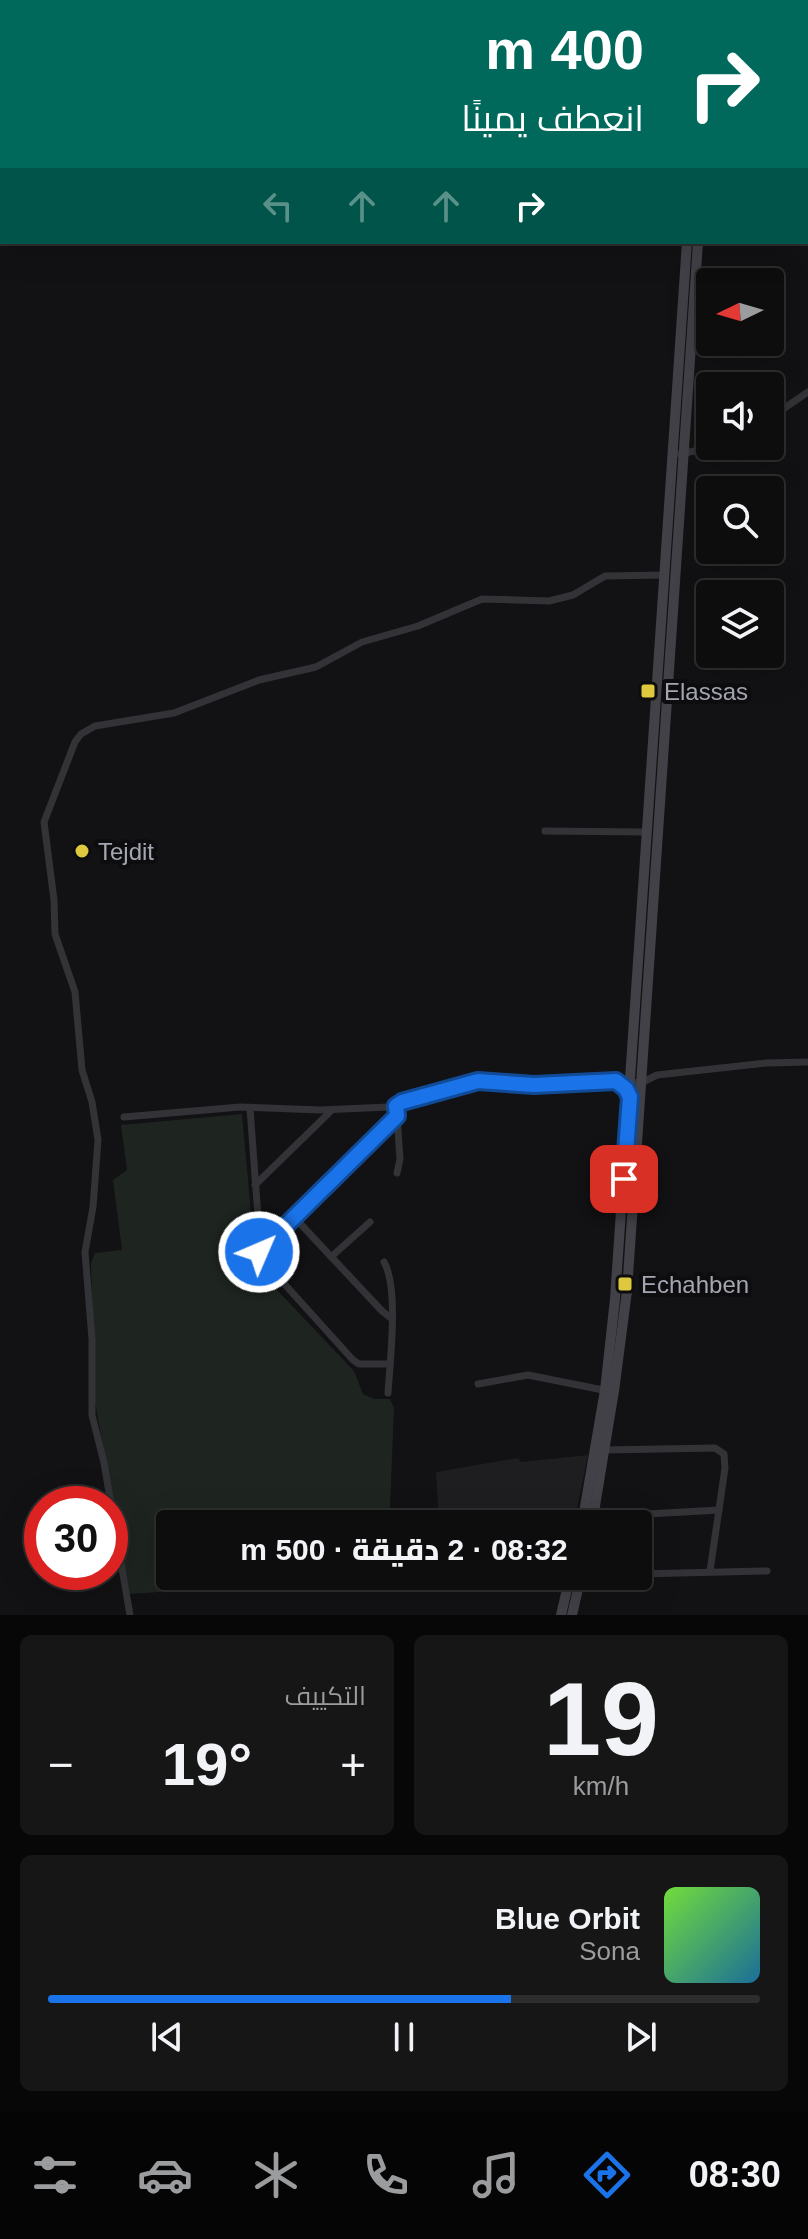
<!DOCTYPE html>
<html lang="ar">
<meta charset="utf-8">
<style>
:root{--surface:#0e0d0e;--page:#171617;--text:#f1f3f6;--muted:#9b9c9e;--line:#2e2d2e;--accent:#1a73e8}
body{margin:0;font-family:Arial,Cairo,sans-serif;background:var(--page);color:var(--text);direction:rtl;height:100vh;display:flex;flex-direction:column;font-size:30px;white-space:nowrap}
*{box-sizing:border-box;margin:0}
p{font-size:26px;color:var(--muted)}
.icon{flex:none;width:44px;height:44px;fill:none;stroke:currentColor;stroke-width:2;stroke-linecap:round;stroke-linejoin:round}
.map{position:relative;height:1615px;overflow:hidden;direction:ltr}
.details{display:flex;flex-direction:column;gap:20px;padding:20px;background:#080708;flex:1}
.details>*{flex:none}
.top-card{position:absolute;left:0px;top:0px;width:808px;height:244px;box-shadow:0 8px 32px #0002,0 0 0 2px var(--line);direction:rtl;background:#00695c;color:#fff;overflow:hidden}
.needle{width:52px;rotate:265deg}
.controls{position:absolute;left:696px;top:268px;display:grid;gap:16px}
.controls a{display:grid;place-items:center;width:88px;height:88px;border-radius:8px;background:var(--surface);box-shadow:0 8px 32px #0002,0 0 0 2px var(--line);font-size:40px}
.speed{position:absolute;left:24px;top:1486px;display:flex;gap:16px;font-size:40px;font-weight:700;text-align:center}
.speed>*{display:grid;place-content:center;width:104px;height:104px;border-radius:50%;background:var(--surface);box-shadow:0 8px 32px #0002,0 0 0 2px var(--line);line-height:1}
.speed .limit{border:12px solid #d22;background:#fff;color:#111}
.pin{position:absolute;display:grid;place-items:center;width:68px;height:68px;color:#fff;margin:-34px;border-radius:16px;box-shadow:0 4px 12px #0006}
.me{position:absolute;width:88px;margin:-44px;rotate:45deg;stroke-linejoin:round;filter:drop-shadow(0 0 6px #0008)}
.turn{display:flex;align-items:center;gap:28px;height:168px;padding:0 32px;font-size:36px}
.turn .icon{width:104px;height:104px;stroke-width:2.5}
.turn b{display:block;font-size:56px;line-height:68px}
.lanes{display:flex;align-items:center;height:76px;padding:0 32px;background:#0003;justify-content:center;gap:40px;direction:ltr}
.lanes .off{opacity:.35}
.big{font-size:60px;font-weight:800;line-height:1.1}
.details .widget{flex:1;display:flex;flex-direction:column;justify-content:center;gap:12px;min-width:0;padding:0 28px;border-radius:12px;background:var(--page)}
.details .dial{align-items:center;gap:0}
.dial b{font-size:104px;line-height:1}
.song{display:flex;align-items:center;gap:24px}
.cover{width:96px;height:96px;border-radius:12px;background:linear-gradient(135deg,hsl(100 70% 55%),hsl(200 70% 35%))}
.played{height:8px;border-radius:4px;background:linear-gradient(90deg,var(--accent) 65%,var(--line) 65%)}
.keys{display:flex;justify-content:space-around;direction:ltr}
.heat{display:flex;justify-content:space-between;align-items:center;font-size:44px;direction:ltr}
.details .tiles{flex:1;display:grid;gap:20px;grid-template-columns:1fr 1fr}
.widget:last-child{grid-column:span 2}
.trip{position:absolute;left:156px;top:1510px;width:496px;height:80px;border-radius:8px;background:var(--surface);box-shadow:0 8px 32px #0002,0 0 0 2px var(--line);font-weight:800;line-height:80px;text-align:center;direction:rtl}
.dock{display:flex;height:128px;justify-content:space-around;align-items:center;background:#060506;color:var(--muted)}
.dock .icon{width:56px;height:56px}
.dock .on{color:var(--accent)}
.dock b{font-size:36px;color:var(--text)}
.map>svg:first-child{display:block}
.built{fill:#1e1d1f}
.green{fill:#1e2520}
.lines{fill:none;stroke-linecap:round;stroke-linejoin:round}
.minor{stroke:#333337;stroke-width:7}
.secondary{stroke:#414147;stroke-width:10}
.route-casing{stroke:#114b97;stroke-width:20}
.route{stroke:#1a73e8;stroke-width:14}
.poi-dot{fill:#dec93e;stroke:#0d0c0e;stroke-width:3}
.labels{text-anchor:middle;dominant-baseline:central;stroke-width:8;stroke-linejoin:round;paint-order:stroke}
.poi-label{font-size:24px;fill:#a4a6b2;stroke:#0d0c0e;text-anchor:start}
</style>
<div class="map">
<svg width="808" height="1615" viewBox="0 0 808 1615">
<rect width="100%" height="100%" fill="#121113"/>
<g class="built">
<path d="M 588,1455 L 574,1524 L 439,1524 L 436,1472 L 518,1458 L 521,1462 Z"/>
<path d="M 492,1576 L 564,1576 L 562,1587 L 494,1591 Z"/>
</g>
<path class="green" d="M 242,1114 L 254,1245 L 259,1271 L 354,1371 L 363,1394 L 374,1399 L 390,1399 L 394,1408 L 390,1506 L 387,1524 L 170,1524 L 170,1576 L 282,1576 L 263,1585 L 130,1594 L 95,1402 L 91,1263 L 95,1253 L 122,1250 L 113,1180 L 127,1170 L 121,1125 Z"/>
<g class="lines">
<g class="minor">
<path d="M 770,418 L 808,392"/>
<path d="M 680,454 L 718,446"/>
<path d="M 545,831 L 646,832"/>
<path d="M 250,1108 L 261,1258 L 353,1360 L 359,1364 L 390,1364"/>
<path d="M 124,1117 L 240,1107 L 320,1110 L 389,1107 L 478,1081 L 534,1085 L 601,1080 L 641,1083 L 657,1075 L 766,1063 L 808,1062"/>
<path d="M 397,1173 L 400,1159 L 397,1116"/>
<path d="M 255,1185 L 332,1110"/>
<path d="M 294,1217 L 382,1311 L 392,1319"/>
<path d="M 259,1252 L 397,1116"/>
<path d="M 331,1257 L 370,1222"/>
<path d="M 384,1262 C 399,1288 390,1361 388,1393"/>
<path d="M 478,1384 L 528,1375 L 608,1391"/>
<path d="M 605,1450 L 715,1448 L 724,1454 L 725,1468 L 710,1571"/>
<path d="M 594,1517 L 719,1510"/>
<path d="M 638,1574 L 767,1571"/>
<path d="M 130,1615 L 104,1463 L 92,1415 L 92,1339 L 85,1252 L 93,1207 L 98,1140 L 92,1102 L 82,1070 L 75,992 L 55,934 L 54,900 L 44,822 L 75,742 L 81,734 L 95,726 L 174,713 L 259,680 L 316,667 L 362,642 L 418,626 L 482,599 L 549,601 L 573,595 L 605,576 L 665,575"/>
</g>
<g class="secondary">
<path d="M 713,2 L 714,0"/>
<path d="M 726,2 L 726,0"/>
<path d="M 582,1524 L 605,1390 L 615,1299 L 687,242"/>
<path d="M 592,1524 L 614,1391 L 627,1291 L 698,242"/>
<path d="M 561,1615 L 570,1576"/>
<path d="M 572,1615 L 581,1576"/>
</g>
</g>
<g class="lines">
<defs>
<path id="route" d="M 259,1252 L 397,1116 L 396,1106 L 402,1102 L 478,1081 L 534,1085 L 616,1081 L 626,1089 L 630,1097 L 624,1179"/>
</defs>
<use href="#route" class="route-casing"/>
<use href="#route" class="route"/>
</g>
<g class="poi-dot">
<rect x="640" y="683" width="16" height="16" rx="4"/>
<circle cx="82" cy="851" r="8"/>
<rect x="617" y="1276" width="16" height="16" rx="4"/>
</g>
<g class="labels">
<g class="poi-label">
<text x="664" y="691">Elassas</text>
<text x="98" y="851">Tejdit</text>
<text x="641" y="1284">Echahben</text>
</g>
</g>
</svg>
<div class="controls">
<a><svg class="needle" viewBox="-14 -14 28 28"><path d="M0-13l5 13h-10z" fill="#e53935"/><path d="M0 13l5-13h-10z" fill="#9b9c9e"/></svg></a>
<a><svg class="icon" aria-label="sound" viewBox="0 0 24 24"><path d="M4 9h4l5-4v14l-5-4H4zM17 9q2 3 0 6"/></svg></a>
<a><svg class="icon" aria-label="search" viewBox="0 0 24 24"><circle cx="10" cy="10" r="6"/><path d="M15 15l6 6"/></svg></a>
<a><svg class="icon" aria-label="layers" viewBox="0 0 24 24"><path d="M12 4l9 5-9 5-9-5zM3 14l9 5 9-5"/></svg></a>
</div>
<div class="speed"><div class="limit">30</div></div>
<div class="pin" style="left:624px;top:1179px;background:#d93025"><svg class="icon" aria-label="arrive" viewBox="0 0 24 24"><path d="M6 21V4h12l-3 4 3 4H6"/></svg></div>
<svg class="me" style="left:259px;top:1252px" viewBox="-20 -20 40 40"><circle r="17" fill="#1a73e8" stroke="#fff" stroke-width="3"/><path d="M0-11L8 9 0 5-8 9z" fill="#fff"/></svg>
<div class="trip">08:32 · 2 دقيقة · 500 m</div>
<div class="top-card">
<div class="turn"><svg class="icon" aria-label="right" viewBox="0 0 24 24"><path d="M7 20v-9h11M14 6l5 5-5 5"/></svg><div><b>400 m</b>انعطف يمينًا</div></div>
<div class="lanes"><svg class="icon off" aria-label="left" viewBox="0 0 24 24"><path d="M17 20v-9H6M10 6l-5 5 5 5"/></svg><svg class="icon off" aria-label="ahead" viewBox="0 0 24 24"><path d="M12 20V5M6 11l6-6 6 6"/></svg><svg class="icon off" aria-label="ahead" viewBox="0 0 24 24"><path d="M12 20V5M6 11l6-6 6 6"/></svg><svg class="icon" aria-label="right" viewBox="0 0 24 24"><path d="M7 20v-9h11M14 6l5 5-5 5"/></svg></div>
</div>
</div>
<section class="details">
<div class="tiles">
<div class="widget dial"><b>19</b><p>km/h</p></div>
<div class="widget"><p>التكييف</p>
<div class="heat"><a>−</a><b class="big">19°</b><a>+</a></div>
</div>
<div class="widget">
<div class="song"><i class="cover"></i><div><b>Blue Orbit</b><p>Sona</p></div></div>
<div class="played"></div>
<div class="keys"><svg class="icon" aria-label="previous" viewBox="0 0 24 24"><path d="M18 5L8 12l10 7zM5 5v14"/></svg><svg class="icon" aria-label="pause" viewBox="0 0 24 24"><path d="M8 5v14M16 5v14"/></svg><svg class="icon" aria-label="next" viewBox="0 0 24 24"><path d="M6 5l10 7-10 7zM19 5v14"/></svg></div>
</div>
</div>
</section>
<nav class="dock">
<b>08:30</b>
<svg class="icon on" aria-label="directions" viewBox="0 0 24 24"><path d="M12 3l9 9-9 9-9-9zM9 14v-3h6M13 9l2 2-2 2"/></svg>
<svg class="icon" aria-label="music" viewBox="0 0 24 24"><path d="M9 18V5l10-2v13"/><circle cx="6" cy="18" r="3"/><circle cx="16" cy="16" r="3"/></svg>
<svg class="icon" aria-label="phone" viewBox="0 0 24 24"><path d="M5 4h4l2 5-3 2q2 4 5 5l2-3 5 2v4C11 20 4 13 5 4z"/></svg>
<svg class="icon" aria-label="climate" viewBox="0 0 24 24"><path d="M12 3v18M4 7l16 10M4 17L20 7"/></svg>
<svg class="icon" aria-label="car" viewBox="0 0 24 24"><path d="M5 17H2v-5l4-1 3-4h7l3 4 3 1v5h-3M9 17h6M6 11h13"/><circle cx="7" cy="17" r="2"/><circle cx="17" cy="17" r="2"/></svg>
<svg class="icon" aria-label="filters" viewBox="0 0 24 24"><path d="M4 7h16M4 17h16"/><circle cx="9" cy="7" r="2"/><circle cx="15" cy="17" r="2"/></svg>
</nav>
